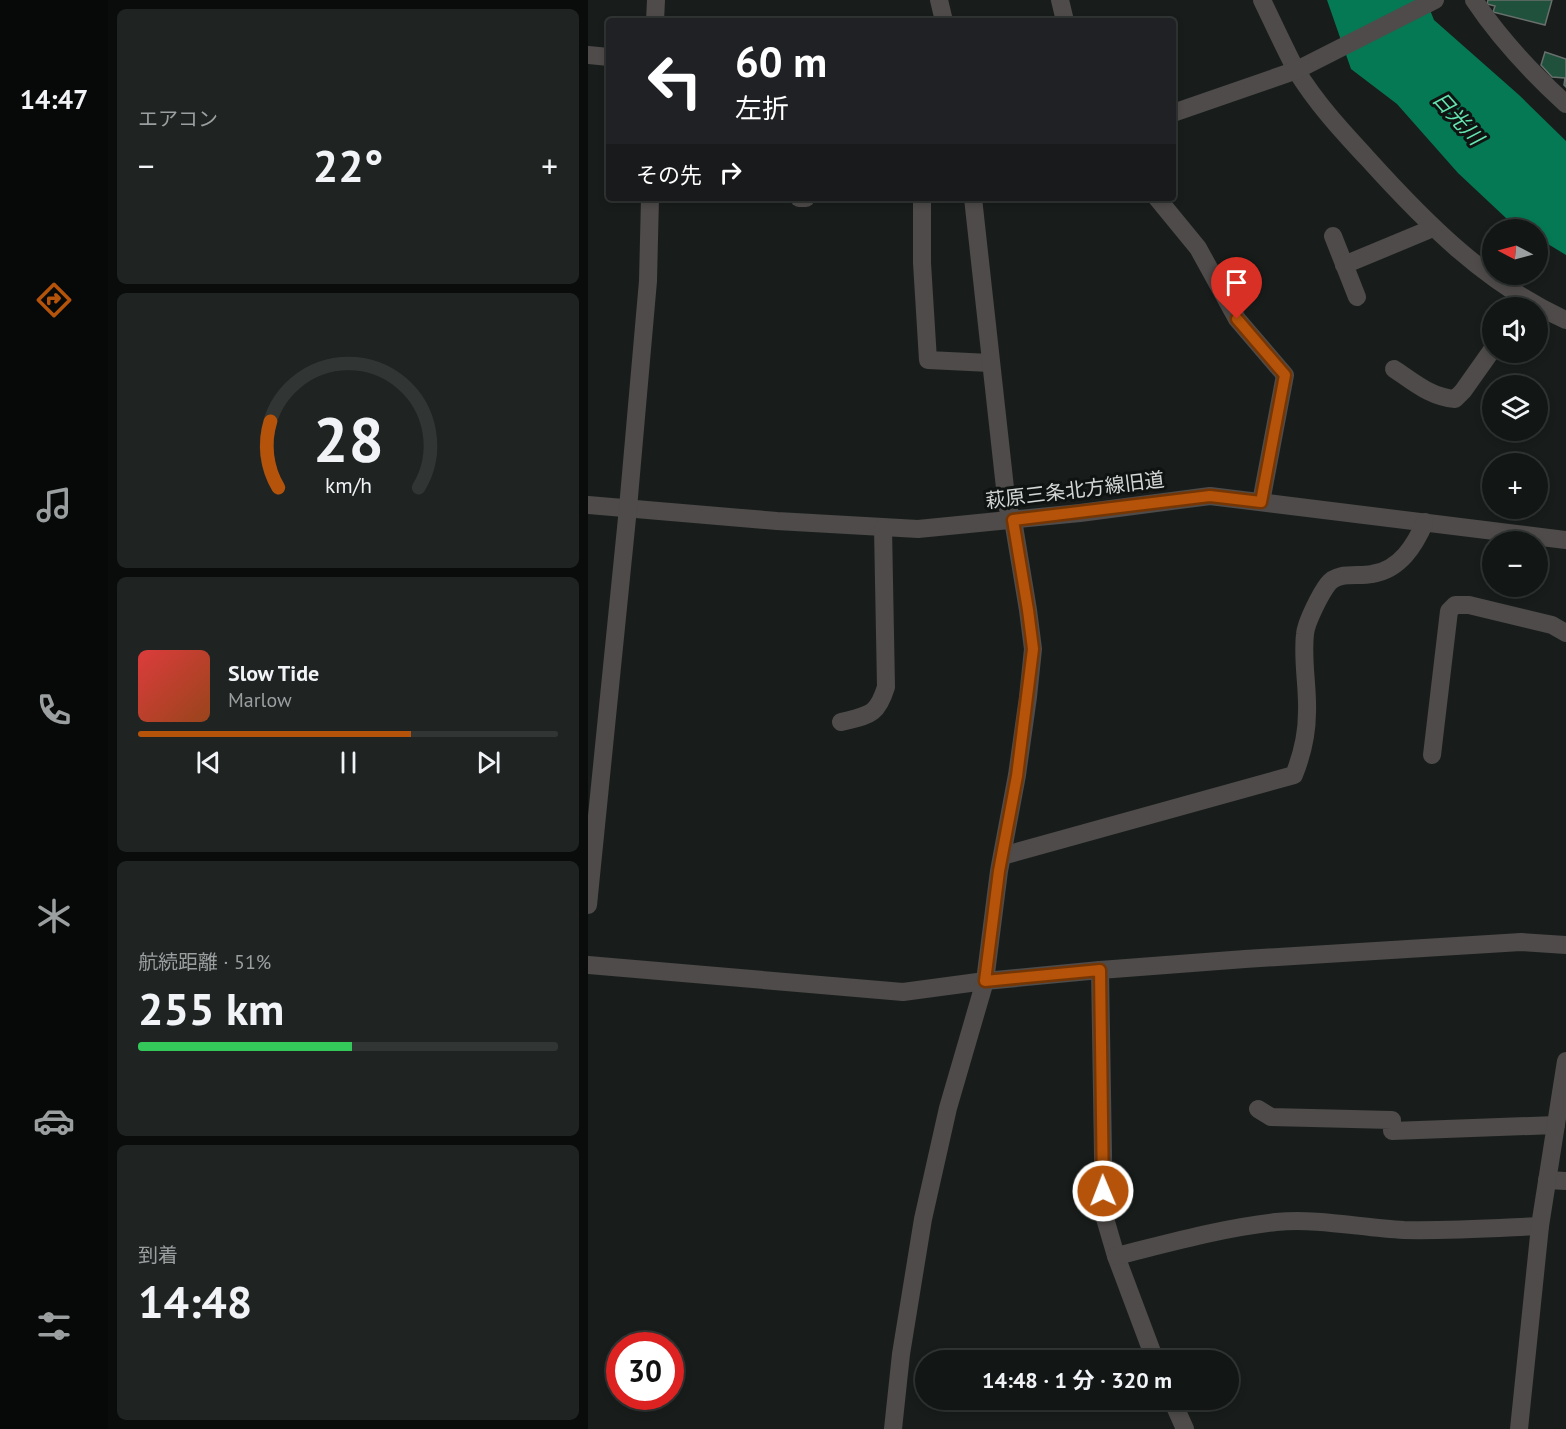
<!DOCTYPE html>
<html lang="ja">
<meta charset="utf-8">
<style>
:root{--surface:#121614;--page:#1f2322;--text:#f1f3f6;--muted:#9c9fa0;--line:#313534;--accent:#b45309}
body{margin:0;font-family:"PT Sans","Noto Sans JP",sans-serif;background:var(--page);color:var(--text);height:100vh;display:flex;flex-direction:column;font-size:22px;white-space:nowrap}
*{box-sizing:border-box;margin:0}
p{font-size:20px;color:var(--muted)}
.icon{flex:none;width:33px;height:33px;fill:none;stroke:currentColor;stroke-width:2;stroke-linecap:round;stroke-linejoin:round}
.map{position:relative;flex:1;overflow:hidden}
.details{display:flex;flex-direction:column;gap:9px;padding:9px;background:#0a0c0b;width:480px}
.details>*{flex:none}
.guide{position:absolute;left:18px;top:18px;width:570px;height:183px;border-radius:6px;box-shadow:0 3px 9px #0003,0 0 0 2px var(--line);background:#202124;color:#fff;overflow:hidden}
.needle{width:39px;rotate:276deg}
.controls{position:absolute;left:894px;top:219px;display:grid;gap:12px}
.controls a{display:grid;place-items:center;width:66px;height:66px;border-radius:50%;background:var(--surface);box-shadow:0 3px 9px #0003,0 0 0 2px var(--line);font-size:30px}
.speed{position:absolute;left:18px;top:1332px;display:flex;gap:12px;font-size:30px;font-weight:700;text-align:center}
.speed>*{display:grid;place-content:center;width:78px;height:78px;border-radius:50%;background:var(--surface);box-shadow:0 3px 9px #0003,0 0 0 2px var(--line);line-height:1}
.speed .limit{border:9px solid #d22;background:#fff;color:#111}
.pin{position:absolute;display:grid;place-items:center;width:51px;height:51px;color:#fff;margin:-62px -26px;border-radius:50% 50% 50% 0;rotate:-45deg;box-shadow:0 0 6px #0007}
.pin .icon{rotate:45deg}
.me{position:absolute;width:66px;margin:-33px;rotate:359deg;stroke-linejoin:round;filter:drop-shadow(0 0 4px #0008)}
.turn{display:flex;align-items:center;gap:21px;height:126px;padding:0 30px;font-size:27px}
.turn .icon{width:78px;height:78px;stroke-width:2.5}
.turn b{display:block;font-size:42px;line-height:51px}
.then{display:flex;align-items:center;height:57px;padding:0 30px;background:#0003;gap:12px;font-size:22px}
.big{font-size:45px;font-weight:700;line-height:1.1}
.details .widget{flex:1;display:flex;flex-direction:column;justify-content:center;gap:9px;min-width:0;padding:0 21px;border-radius:9px;background:var(--page)}
.details .dial{align-items:center;gap:0}
.dial svg{height:156px;overflow:visible;fill:none;stroke:var(--line);stroke-width:7;stroke-linecap:round;text-anchor:middle}
.dial text{fill:var(--text);stroke:none}
.song{display:flex;align-items:center;gap:18px}
.cover{width:72px;height:72px;border-radius:9px;background:linear-gradient(135deg,hsl(0 70% 55%),hsl(20 70% 35%))}
.played{height:6px;border-radius:3px;background:linear-gradient(90deg,var(--accent) 65%,var(--line) 65%)}
.keys{display:flex;justify-content:space-around;direction:ltr}
.heat{display:flex;justify-content:space-between;align-items:center;font-size:33px;direction:ltr}
.charge{height:9px;border-radius:4px;background:linear-gradient(90deg,#34c759 51%,var(--line) 0)}
.trip{position:absolute;left:327px;top:1350px;width:324px;height:60px;border-radius:30px;background:var(--surface);box-shadow:0 3px 9px #0003,0 0 0 2px var(--line);font-weight:700;line-height:60px;text-align:center}
main{display:flex;flex:1;min-height:0}
.tabs{display:flex;flex-direction:column;width:108px;justify-content:space-around;align-items:center;background:#070908;color:var(--muted)}
.tabs .icon{width:42px;height:42px}
.tabs .active{color:var(--accent)}
.tabs b{font-size:27px;color:var(--text)}
.map>svg:first-child{display:block}
.water{fill:#057954}
.building{fill:#1f513c;stroke:#696f6c;stroke-width:1.5}
.lines{fill:none;stroke-linecap:round;stroke-linejoin:round}
.minor{stroke:#4e4b4a;stroke-width:18}
.route-casing{stroke:#753606;stroke-width:15}
.route{stroke:#b45309;stroke-width:10}
.labels{text-anchor:middle;dominant-baseline:central;stroke-width:6;stroke-linejoin:round;paint-order:stroke}
.street-label{font-size:20px;fill:#d3d6d4;stroke:#0f1412}
.water-label{font-size:21px;font-style:italic;fill:#65e6b0;stroke:#0f1412}
</style>
<main>
<nav class="tabs">
<b>14:47</b>
<svg class="icon active" aria-label="directions" viewBox="0 0 24 24"><path d="M12 3l9 9-9 9-9-9zM9 14v-3h6M13 9l2 2-2 2"/></svg>
<svg class="icon" aria-label="music" viewBox="0 0 24 24"><path d="M9 18V5l10-2v13"/><circle cx="6" cy="18" r="3"/><circle cx="16" cy="16" r="3"/></svg>
<svg class="icon" aria-label="phone" viewBox="0 0 24 24"><path d="M5 4h4l2 5-3 2q2 4 5 5l2-3 5 2v4C11 20 4 13 5 4z"/></svg>
<svg class="icon" aria-label="climate" viewBox="0 0 24 24"><path d="M12 3v18M4 7l16 10M4 17L20 7"/></svg>
<svg class="icon" aria-label="car" viewBox="0 0 24 24"><path d="M5 17H2v-5l4-1 3-4h7l3 4 3 1v5h-3M9 17h6M6 11h13"/><circle cx="7" cy="17" r="2"/><circle cx="17" cy="17" r="2"/></svg>
<svg class="icon" aria-label="filters" viewBox="0 0 24 24"><path d="M4 7h16M4 17h16"/><circle cx="9" cy="7" r="2"/><circle cx="15" cy="17" r="2"/></svg>
</nav>
<section class="details">
<div class="widget"><p>エアコン</p>
<div class="heat"><a>−</a><b class="big">22°</b><a>+</a></div>
</div>
<div class="widget dial"><svg viewBox="0 0 100 80">
<path d="M14 69A42 42 0 1 1 86 69"/>
<path d="M14 69A42 42 0 0 1 10 35" stroke="#b45309"/>
<text x="50" y="56" font-size="32" font-weight="700">28</text>
<text x="50" y="72" font-size="11">km/h</text>
</svg></div>
<div class="widget">
<div class="song"><i class="cover"></i><div><b>Slow Tide</b><p>Marlow</p></div></div>
<div class="played"></div>
<div class="keys"><svg class="icon" aria-label="previous" viewBox="0 0 24 24"><path d="M18 5L8 12l10 7zM5 5v14"/></svg><svg class="icon" aria-label="pause" viewBox="0 0 24 24"><path d="M8 5v14M16 5v14"/></svg><svg class="icon" aria-label="next" viewBox="0 0 24 24"><path d="M6 5l10 7-10 7zM19 5v14"/></svg></div>
</div>
<div class="widget"><p>航続距離 · 51%</p><b class="big">255 km</b><div class="charge"></div></div>
<div class="widget"><p>到着</p><b class="big">14:48</b></div>
</section>
<div class="map">
<svg width="978" height="1429" viewBox="0 0 978 1429">
<rect width="100%" height="100%" fill="#181d1b"/>
<path class="water" d="M 739,0 L 838,0 L 846,20 L 931,95 L 978,141 L 978,255 L 950,238 L 950,230 L 936,229 L 918,218 L 870,173 L 809,104 L 763,69 Z"/>
<g class="building">
<path d="M 900,0 L 964,0 L 957,25 L 905,12 L 907,6 L 899,4 Z"/>
<path d="M 957,52 L 978,59 L 978,87 L 976,85 L 977,78 L 964,77 L 953,65 Z"/>
</g>
<g class="lines">
<g class="minor">
<path d="M 351,0 L 356,21"/>
<path d="M 472,0 L 477,21"/>
<path d="M 674,0 C 685,23 696,47 708,70 C 728,103 754,131 780,159 C 837,222 899,285 978,320"/>
<path d="M 886,0 C 912,39 943,72 978,104"/>
<path d="M 67,21 L 68,0"/>
<path d="M 0,55 L 21,57"/>
<path d="M 585,113 L 709,70 L 847,0"/>
<path d="M 211,198 L 218,198"/>
<path d="M 334,198 L 334,263 L 340,360 L 402,363"/>
<path d="M 569,198 L 610,248 L 649,319 L 697,375 L 673,502"/>
<path d="M 745,236 L 769,297"/>
<path d="M 756,265 L 845,228"/>
<path d="M 806,369 C 826,382 842,397 867,399 L 875,391 L 904,350"/>
<path d="M 0,505 L 189,521 L 330,529 L 492,513 L 622,496 L 978,540"/>
<path d="M 253,722 C 281,715 289,716 298,687 L 295,528"/>
<path d="M 844,755 L 861,611 L 867,605 L 881,605 L 964,625 L 978,633"/>
<path d="M 414,856 L 706,775 C 714,755 719,735 719,712 C 720,687 714,660 717,634 C 718,622 733,593 740,584 C 750,571 770,577 784,574 C 812,570 827,545 837,522"/>
<path d="M 0,905 L 40,508 L 60,281 L 62,198"/>
<path d="M 0,965 L 315,992 L 397,981 L 512,970 L 657,959 L 933,942 L 978,945"/>
<path d="M 512,970 L 516,1215 L 528,1256 L 567,1360"/>
<path d="M 670,1109 L 683,1117 L 804,1120 L 804,1131 L 968,1125"/>
<path d="M 959,1180 L 978,1181"/>
<path d="M 528,1256 C 581,1243 634,1228 688,1222 C 731,1218 773,1228 816,1230 C 861,1231 907,1228 952,1226"/>
<path d="M 584,1400 L 597,1429"/>
<path d="M 305,1429 L 313,1354 L 335,1219 L 360,1108 L 397,981 L 411,871 L 429,775 L 440,697 L 445,649 L 440,610 L 425,520 L 419,506 L 385,198"/>
<path d="M 931,1429 L 952,1226 L 978,1061"/>
</g>
</g>
<g class="lines">
<defs>
<path id="route" d="M 515,1191 L 512,970 L 397,981 L 411,871 L 429,776 L 445,649 L 440,610 L 425,520 L 622,496 L 673,502 L 697,375 L 649,319"/>
</defs>
<use href="#route" class="route-casing"/>
<use href="#route" class="route"/>
</g>
<g class="labels">
<g class="street-label">
<text transform="translate(487 490) rotate(-7)">萩原三条北方線旧道</text>
</g>
<g class="water-label">
<text transform="translate(870 118) rotate(48)">日光川</text>
</g>
</g>
</svg>
<div class="controls">
<a><svg class="needle" viewBox="-14 -14 28 28"><path d="M0-13l5 13h-10z" fill="#e53935"/><path d="M0 13l5-13h-10z" fill="#9c9fa0"/></svg></a>
<a><svg class="icon" aria-label="sound" viewBox="0 0 24 24"><path d="M4 9h4l5-4v14l-5-4H4zM17 9q2 3 0 6"/></svg></a>
<a><svg class="icon" aria-label="layers" viewBox="0 0 24 24"><path d="M12 4l9 5-9 5-9-5zM3 14l9 5 9-5"/></svg></a>
<a>+</a>
<a>−</a>
</div>
<div class="speed"><div class="limit">30</div></div>
<div class="pin" style="left:649px;top:319px;background:#d93025"><svg class="icon" aria-label="arrive" viewBox="0 0 24 24"><path d="M6 21V4h12l-3 4 3 4H6"/></svg></div>
<svg class="me" style="left:515px;top:1191px" viewBox="-20 -20 40 40"><circle r="17" fill="#b45309" stroke="#fff" stroke-width="3"/><path d="M0-11L8 9 0 5-8 9z" fill="#fff"/></svg>
<div class="trip">14:48 · 1 分 · 320 m</div>
<div class="guide">
<div class="turn"><svg class="icon" aria-label="left" viewBox="0 0 24 24"><path d="M17 20v-9H6M10 6l-5 5 5 5"/></svg><div><b>60 m</b>左折</div></div>
<div class="then">その先<svg class="icon" aria-label="right" viewBox="0 0 24 24"><path d="M7 20v-9h11M14 6l5 5-5 5"/></svg></div>
</div>
</div>
</main>
